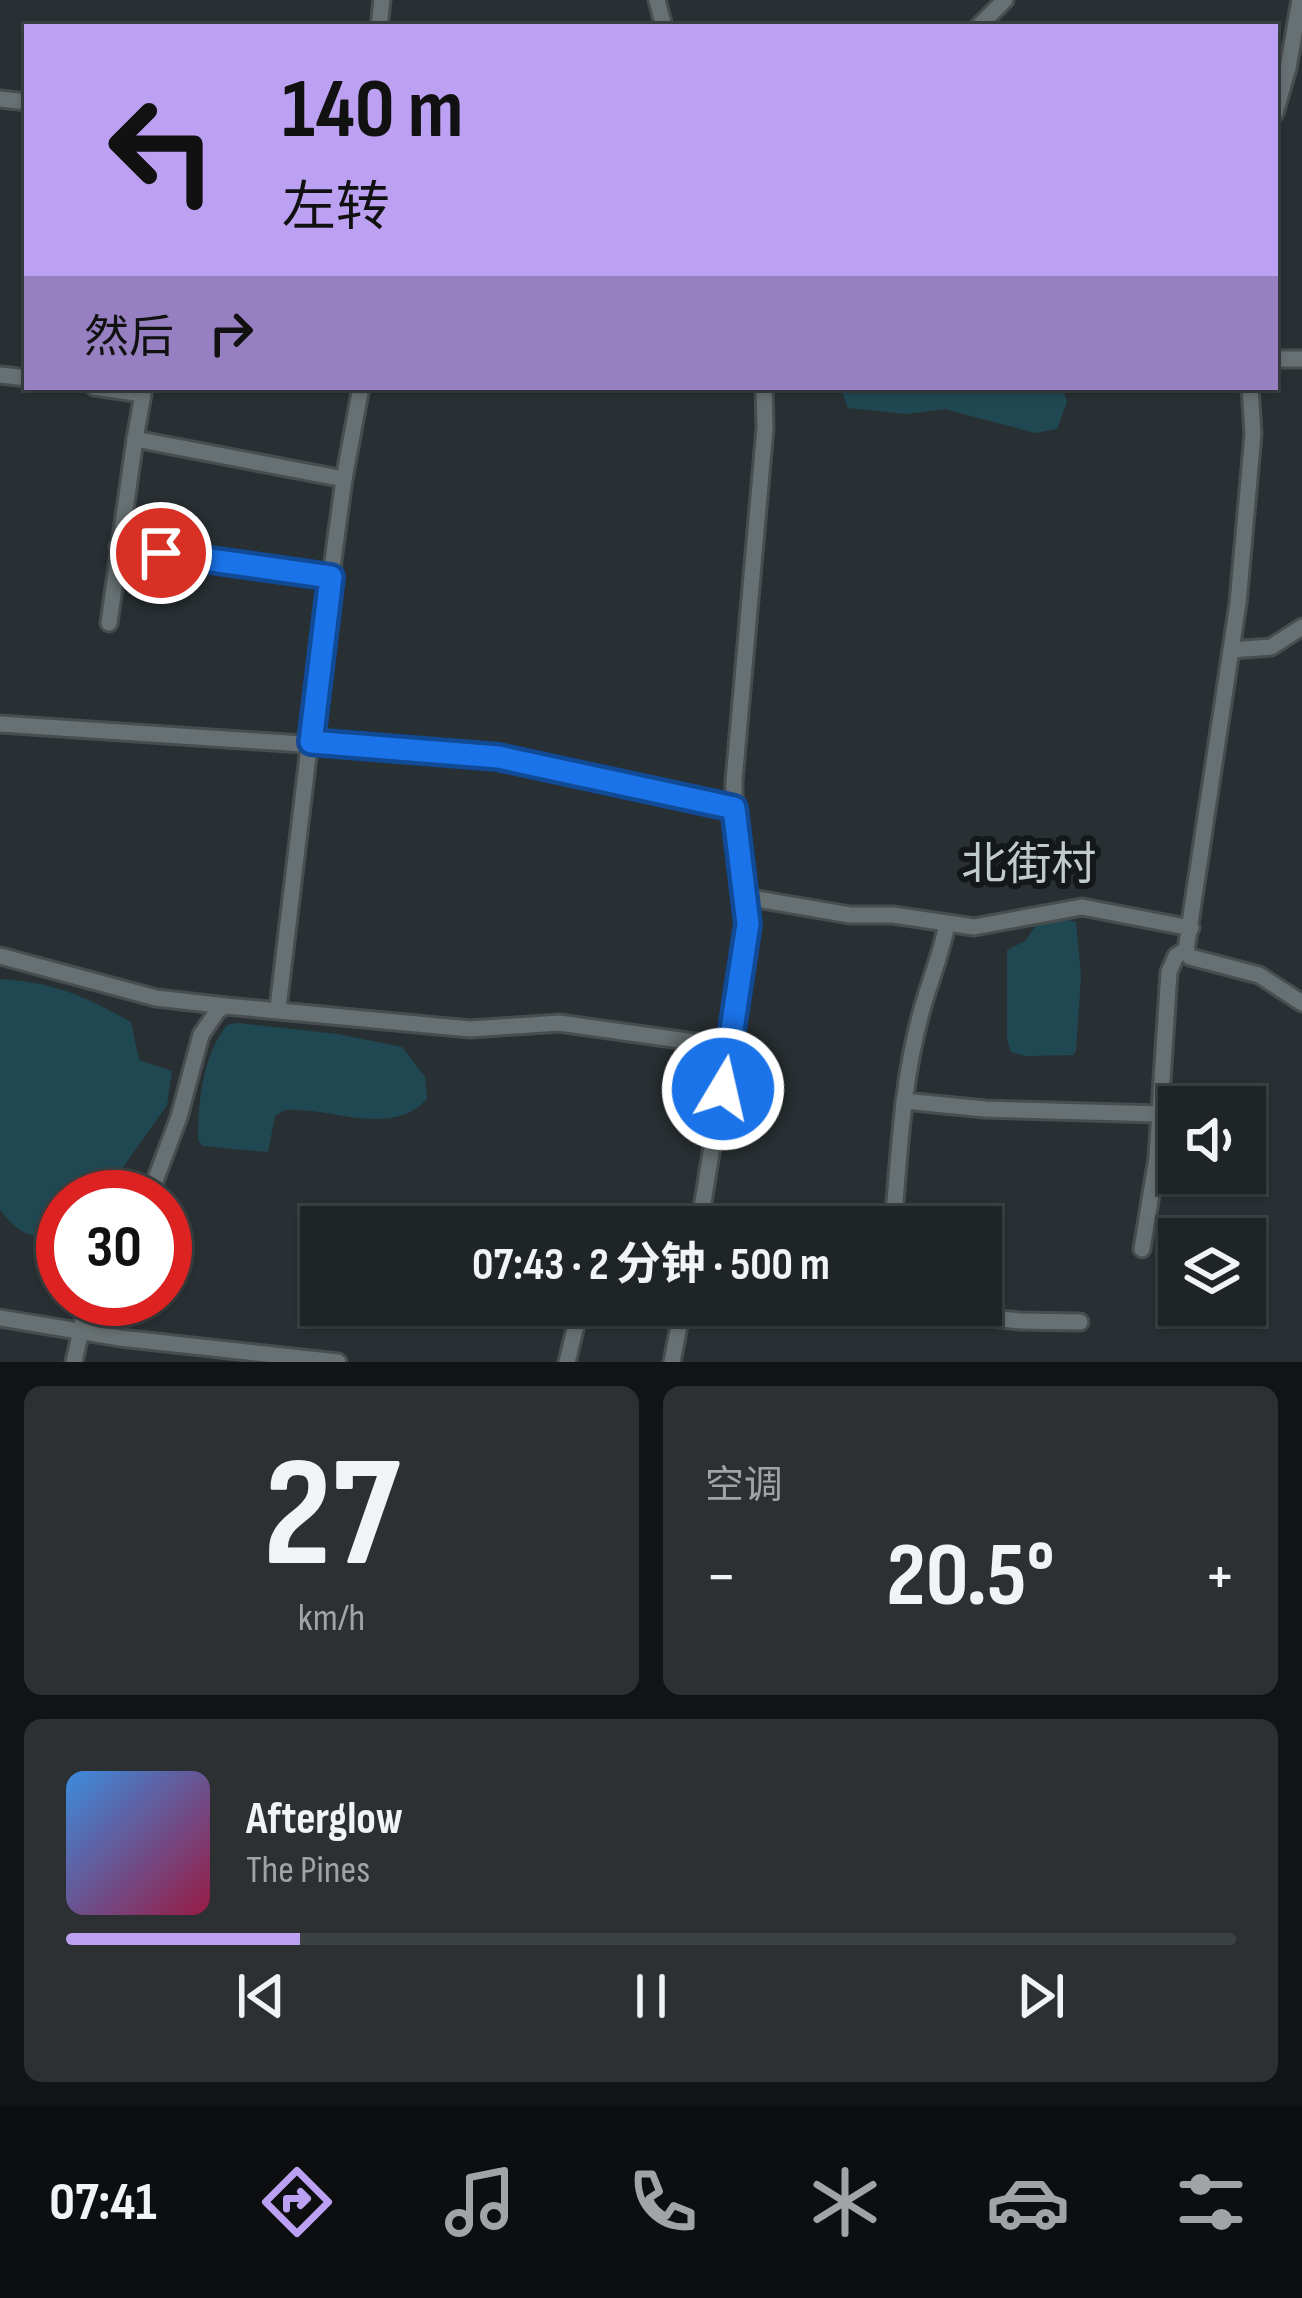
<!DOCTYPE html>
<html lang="zh">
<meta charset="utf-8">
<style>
:root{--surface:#1f2426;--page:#2c3032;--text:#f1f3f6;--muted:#a1a4a7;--line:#3c4143;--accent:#bca0f2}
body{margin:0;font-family:"Sofia Sans Condensed","Noto Sans SC",sans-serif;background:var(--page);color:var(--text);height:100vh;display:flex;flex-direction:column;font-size:45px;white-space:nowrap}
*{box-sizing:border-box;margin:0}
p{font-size:39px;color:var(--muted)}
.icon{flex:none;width:66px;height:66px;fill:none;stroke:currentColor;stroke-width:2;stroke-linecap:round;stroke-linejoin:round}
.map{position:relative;height:1362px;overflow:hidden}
.panel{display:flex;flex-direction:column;gap:24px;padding:24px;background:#111415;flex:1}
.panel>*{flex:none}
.top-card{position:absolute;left:24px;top:24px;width:1254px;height:366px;border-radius:0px;box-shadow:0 3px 9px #0004,0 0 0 3px var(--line);background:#bca0f2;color:#111;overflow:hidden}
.tools{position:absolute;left:1158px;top:1086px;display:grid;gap:24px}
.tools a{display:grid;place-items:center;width:108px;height:108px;border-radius:0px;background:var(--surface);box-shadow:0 3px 9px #0004,0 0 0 3px var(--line);font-size:60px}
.speed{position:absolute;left:36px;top:1170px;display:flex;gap:24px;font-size:60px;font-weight:700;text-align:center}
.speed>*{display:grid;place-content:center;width:156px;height:156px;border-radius:50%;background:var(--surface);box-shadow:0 3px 9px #0004,0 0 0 3px var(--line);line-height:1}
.speed .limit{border:18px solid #d22;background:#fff;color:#111}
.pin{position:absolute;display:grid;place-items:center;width:102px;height:102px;color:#fff;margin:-51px;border:6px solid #fff;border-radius:50%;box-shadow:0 3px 12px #0007}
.me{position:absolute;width:132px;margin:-66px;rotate:9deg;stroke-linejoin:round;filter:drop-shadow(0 0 9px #0008)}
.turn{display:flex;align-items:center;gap:42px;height:252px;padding:0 60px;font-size:54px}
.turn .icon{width:156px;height:156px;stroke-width:2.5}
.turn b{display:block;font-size:84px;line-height:102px}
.then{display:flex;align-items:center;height:114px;padding:0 60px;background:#0003;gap:24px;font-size:45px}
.big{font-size:90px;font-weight:700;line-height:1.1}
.panel .widget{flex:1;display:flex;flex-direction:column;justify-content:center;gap:18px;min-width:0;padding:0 42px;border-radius:18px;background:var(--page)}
.panel .dial{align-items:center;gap:0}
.dial b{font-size:156px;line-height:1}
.song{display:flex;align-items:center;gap:36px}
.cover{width:144px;height:144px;border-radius:18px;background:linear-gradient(135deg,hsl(210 70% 55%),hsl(340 70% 35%))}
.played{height:12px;border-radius:6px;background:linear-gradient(90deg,var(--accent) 20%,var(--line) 20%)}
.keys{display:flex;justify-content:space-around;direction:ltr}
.heat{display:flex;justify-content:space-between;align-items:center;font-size:66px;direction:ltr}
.panel .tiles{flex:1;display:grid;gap:24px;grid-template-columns:1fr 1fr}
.widget:last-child{grid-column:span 2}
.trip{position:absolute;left:300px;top:1206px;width:702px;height:120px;border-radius:0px;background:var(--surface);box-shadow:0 3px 9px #0004,0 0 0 3px var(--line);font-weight:700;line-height:120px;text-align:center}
.tabs{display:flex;height:192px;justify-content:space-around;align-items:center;background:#0c0e0f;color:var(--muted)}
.tabs .icon{width:84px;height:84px}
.tabs .current{color:var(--accent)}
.tabs b{font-size:54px;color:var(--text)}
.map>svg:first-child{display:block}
.water{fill:#204853}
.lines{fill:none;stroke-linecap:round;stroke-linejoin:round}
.minor-casing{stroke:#484e50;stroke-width:21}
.minor{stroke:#677072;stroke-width:15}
.route-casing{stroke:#114b97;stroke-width:30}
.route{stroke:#1a73e8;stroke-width:21}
.labels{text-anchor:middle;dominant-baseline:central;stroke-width:12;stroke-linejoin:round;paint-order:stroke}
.quarter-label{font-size:45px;fill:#c1cbce;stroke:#141819}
</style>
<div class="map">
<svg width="1302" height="1362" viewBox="0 0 1302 1362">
<rect width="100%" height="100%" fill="#293033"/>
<g class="water">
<path d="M 840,387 L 1062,387 L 1067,402 L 1057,429 L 1035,433 L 945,409 L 907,414 L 848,408 Z"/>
<path d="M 1060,918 L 1076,922 L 1081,976 L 1076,1050 L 1074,1055 L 1025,1056 L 1011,1052 L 1007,1040 L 1007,950 L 1025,941 L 1038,922 Z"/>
<path d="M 0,979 C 56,983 82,995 131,1022 L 139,1060 L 172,1071 L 167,1105 L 102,1197 L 63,1197 L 63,1238 C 33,1239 17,1234 0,1209 Z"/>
<path d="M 238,1023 L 337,1034 L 402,1047 L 425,1077 L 427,1099 C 390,1139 332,1106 285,1110 L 275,1116 L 268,1152 L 203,1146 L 198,1140 C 198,1102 203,1054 227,1025 Z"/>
</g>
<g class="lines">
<defs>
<g id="minor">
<path d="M 657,0 L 664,27"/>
<path d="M 379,27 L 382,0"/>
<path d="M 978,27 L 1005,0"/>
<path d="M 0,99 L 27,102"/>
<path d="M 1275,113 L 1288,68 L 1300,0"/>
<path d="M 1275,359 L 1302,359"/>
<path d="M 0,375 L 27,378"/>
<path d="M 94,387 L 143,394 L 135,439 L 344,479"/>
<path d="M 1250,387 L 1253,434 L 1238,603 L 1186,950 L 1190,957 L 1259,975 L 1302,1003"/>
<path d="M 118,547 L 331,577"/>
<path d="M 109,623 L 135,439"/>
<path d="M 1231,650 L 1271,647 L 1302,627"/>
<path d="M 0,724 L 498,757 L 734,808"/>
<path d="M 745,897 L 850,915 L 893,915 L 974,927 L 1082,907 L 1191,928"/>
<path d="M 0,956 L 156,998 L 226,1006"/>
<path d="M 278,1008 L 318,672 L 344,479 L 361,387"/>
<path d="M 904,1101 L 985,1109 L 1159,1114"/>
<path d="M 149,1197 L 179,1117 L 201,1035 L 218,1010 L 226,1006 L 470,1029 L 559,1023 L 730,1047"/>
<path d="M 699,1227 L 748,924 L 734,808 L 734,781 L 765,428 L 764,387"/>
<path d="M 893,1227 C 899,1156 902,1083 921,1013 C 929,983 941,955 947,924"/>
<path d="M 1142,1249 L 1157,1158 L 1169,972 L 1176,956 L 1186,950"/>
<path d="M 857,1305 L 1020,1321 L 1080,1322"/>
<path d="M 0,1318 L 120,1338 L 338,1362"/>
<path d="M 74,1362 L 88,1299"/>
<path d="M 567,1362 L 581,1305"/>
<path d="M 672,1362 L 683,1305"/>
</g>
</defs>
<use href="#minor" class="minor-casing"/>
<use href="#minor" class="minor"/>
</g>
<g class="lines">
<defs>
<path id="route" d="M 161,553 L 331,577 L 311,742 L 498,757 L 734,808 L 748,924 L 723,1089"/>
</defs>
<use href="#route" class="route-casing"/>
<use href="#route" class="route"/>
</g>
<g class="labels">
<g class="quarter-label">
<text x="1029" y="865">北街村</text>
</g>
</g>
</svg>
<div class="tools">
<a><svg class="icon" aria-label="sound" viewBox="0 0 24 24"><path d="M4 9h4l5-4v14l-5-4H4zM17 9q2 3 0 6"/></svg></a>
<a><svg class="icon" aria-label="layers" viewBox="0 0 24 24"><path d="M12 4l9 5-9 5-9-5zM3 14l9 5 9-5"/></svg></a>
</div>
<div class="speed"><div class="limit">30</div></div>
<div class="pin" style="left:161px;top:553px;background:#d93025"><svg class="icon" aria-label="arrive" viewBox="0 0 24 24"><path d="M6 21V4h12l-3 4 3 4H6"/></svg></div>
<svg class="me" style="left:723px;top:1089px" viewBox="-20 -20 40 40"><circle r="17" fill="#1a73e8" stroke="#fff" stroke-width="3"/><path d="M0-11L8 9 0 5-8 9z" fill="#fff"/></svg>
<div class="trip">07:43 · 2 分钟 · 500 m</div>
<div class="top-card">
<div class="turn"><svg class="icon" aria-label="left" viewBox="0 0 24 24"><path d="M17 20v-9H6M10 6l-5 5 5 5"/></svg><div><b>140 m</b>左转</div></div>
<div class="then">然后<svg class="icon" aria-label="right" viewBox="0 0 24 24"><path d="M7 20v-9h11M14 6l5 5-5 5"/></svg></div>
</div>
</div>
<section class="panel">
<div class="tiles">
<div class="widget dial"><b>27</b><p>km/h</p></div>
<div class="widget"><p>空调</p>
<div class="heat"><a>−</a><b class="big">20.5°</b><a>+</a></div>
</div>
<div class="widget">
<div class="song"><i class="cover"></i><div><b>Afterglow</b><p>The Pines</p></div></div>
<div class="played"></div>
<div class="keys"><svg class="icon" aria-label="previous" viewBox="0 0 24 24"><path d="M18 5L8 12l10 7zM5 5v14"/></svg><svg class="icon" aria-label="pause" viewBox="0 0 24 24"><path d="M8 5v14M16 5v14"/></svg><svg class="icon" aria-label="next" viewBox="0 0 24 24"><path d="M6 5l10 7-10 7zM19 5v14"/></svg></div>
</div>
</div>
</section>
<nav class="tabs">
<b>07:41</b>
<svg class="icon current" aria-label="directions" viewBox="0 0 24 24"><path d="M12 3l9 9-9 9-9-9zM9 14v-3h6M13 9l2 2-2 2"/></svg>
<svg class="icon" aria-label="music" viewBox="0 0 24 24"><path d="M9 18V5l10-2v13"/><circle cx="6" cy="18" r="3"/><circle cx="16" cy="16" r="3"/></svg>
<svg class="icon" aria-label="phone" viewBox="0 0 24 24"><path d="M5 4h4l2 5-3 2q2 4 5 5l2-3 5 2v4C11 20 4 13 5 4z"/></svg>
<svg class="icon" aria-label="climate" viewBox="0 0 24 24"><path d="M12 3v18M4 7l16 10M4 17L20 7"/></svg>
<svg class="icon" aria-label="car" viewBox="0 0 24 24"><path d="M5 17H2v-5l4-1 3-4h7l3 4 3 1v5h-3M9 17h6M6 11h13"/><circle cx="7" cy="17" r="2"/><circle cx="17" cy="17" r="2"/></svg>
<svg class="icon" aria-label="filters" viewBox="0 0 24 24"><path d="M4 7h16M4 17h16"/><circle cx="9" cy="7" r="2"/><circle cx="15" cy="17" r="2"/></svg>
</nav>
